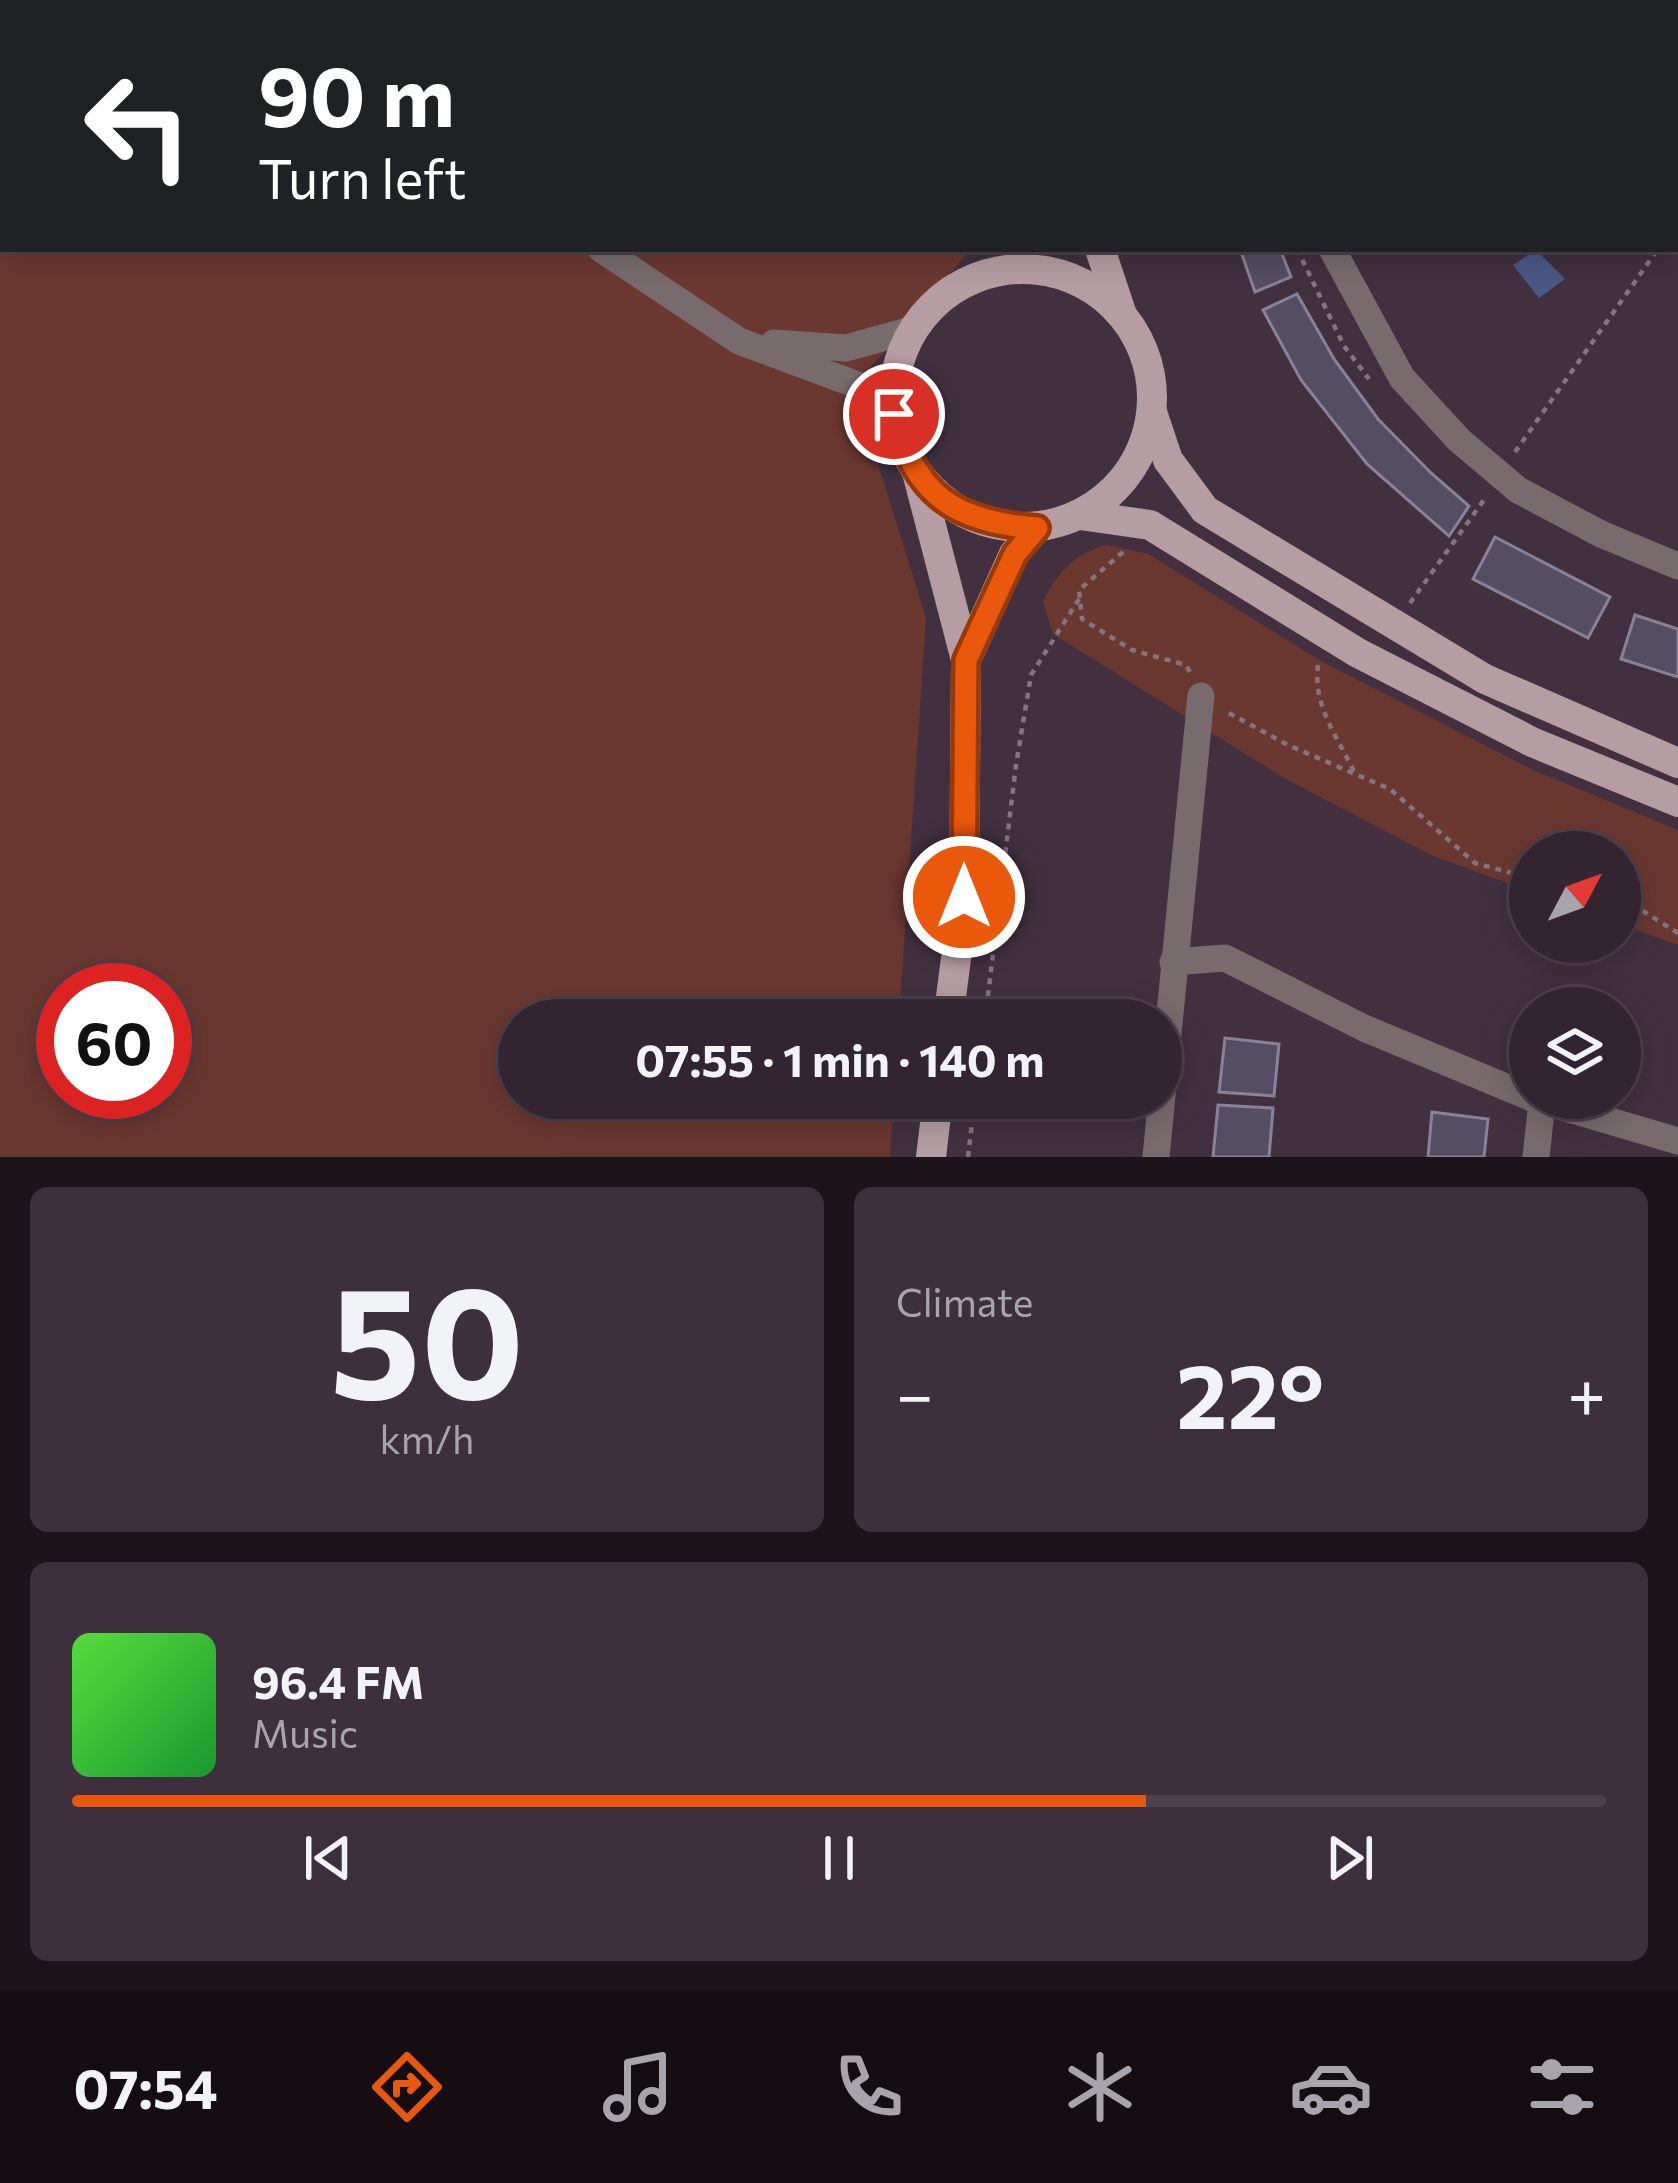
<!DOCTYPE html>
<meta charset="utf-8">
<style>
:root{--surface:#322430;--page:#3d303c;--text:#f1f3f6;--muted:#a8a4ab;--line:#4d414c;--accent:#ea580c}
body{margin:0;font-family:Commissioner,sans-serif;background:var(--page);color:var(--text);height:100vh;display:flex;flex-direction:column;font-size:45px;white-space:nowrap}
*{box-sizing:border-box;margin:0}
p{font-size:39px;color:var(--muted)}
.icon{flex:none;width:66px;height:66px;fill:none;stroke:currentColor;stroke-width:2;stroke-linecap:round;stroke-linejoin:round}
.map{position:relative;height:1157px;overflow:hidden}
.panel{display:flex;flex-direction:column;gap:30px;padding:30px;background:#1c141a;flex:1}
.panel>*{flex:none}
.top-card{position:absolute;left:0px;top:0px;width:1680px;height:252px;box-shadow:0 6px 30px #0003,0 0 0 3px var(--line);background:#202124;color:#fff;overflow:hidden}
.needle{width:78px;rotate:49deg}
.tools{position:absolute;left:1509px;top:831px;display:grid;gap:24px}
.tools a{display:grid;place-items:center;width:132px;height:132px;border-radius:50%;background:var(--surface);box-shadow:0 6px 30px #0003,0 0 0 3px var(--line);font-size:60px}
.speed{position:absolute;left:36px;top:963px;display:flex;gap:24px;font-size:60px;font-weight:700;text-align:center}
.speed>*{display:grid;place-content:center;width:156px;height:156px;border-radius:50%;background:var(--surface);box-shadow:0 6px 30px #0003,0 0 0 3px var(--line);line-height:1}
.speed .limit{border:18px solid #d22;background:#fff;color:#111}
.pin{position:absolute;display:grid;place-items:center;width:102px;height:102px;color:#fff;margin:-51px;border:6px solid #fff;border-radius:50%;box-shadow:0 3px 12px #0007}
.me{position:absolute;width:132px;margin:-66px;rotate:0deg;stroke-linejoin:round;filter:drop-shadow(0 0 9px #0008)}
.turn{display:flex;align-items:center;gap:42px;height:252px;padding:0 60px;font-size:54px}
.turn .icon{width:156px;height:156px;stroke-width:2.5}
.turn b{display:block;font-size:84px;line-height:102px}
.big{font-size:90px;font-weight:700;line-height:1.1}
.panel .widget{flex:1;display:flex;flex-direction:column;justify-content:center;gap:18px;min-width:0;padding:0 42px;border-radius:18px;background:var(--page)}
.panel .dial{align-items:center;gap:0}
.dial b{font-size:156px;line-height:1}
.song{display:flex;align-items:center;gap:36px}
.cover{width:144px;height:144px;border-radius:18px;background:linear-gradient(135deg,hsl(110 70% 55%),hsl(130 70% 35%))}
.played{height:12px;border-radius:6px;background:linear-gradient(90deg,var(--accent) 70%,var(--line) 70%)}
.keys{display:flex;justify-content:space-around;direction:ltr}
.heat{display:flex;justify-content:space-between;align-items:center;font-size:66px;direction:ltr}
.panel .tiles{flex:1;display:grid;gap:30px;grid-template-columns:1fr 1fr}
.widget:last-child{grid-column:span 2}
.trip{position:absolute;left:498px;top:999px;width:684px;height:120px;border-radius:60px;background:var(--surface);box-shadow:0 6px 30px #0003,0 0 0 3px var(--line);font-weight:700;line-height:120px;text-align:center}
.dock{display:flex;height:192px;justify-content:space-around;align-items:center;background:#140e13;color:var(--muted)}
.dock .icon{width:84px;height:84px}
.dock .current{color:var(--accent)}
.dock b{font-size:54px;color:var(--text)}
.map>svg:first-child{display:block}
.green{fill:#6b3830;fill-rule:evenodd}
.water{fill:#4a5985}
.building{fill:#544d63;stroke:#898199;stroke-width:3}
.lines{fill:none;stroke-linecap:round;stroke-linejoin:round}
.path{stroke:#847482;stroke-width:4.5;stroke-dasharray:6 6;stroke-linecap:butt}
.street{stroke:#776b6e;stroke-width:27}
.primary{stroke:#b69da4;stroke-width:30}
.route-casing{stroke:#983908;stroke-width:30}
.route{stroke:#ea580c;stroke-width:21}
</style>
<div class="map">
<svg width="1678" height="1157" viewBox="0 0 1678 1157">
<rect width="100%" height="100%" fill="#423040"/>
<g class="green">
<path d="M 0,0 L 1042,0 L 3,3 L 3,249 L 971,249 L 854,387 L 926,618 L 899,1020 L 519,1020 L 519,1098 L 894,1098 L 890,1157 L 0,1157 ZM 63,990 L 165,990 L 165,1092 L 63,1092 Z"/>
<path d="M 1106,545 L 1148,554 L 1321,661 L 1533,770 L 1678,830 L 1678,945 L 1620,924 L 1620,852 L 1530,852 L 1530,891 L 1431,855 L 1284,778 L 1053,634 L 1043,601 C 1060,570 1073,555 1106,545 Z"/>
</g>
<path class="water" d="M 1536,250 L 1565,279 L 1539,298 L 1513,265 Z"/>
<g class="building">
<path d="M 1240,249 L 1280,249 L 1291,277 L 1255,292 Z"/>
<path d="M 1297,294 L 1334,359 L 1378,419 L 1431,473 L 1469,506 L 1449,536 L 1367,464 L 1301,380 L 1263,310 Z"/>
<path d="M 1495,537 L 1610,597 L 1588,638 L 1473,579 Z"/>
<path d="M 1635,615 L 1678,629 L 1678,677 L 1621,659 Z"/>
<path d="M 1225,1038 L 1279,1044 L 1274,1096 L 1219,1092 Z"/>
<path d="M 1218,1105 L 1273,1108 L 1269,1157 L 1213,1157 Z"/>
<path d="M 1432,1112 L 1488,1119 L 1484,1157 L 1428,1157 Z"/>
</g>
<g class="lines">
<g class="path">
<path d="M 1297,249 L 1344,346 L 1369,379"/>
<path d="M 1515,452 L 1658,249"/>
<path d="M 1123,552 L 1079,590 L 1082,619 L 1132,650 L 1186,665 L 1190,672"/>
<path d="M 1410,603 L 1486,497"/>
<path d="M 1318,665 C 1312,707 1340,740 1356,776"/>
<path d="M 1229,713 L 1288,745 L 1390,789 L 1475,863 L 1530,878"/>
<path d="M 1620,905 L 1635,906 L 1678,933"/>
<path d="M 985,1020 L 1016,765 L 1031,675 L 1079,599"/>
<path d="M 968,1157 L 975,1098"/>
</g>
<g class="street">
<path d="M 227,0 L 232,3"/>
<path d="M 1286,3 L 1287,0"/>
<path d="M 1608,3 L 1609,0"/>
<path d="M 1677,199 L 1678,200"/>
<path d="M 601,249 L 739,341 L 871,390 L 894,414"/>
<path d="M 1332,249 L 1402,378 L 1459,440 L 1518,490 L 1601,534 L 1678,566"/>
<path d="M 774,343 L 846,348 L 911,330"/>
<path d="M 1173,962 L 1225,958 L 1364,1028 L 1530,1097"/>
<path d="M 1532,1098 L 1678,1141"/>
<path d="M 1156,1157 L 1201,696"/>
<path d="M 1536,1157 L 1542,1102"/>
</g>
<g class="primary">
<path d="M 1073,3 L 1073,0"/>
<path d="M 1100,249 L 1122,315"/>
<circle cx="1023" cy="398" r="129"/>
<path d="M 1152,412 L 1168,460 L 1205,510 L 1485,679 L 1678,763"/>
<path d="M 918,476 L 966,660 L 964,897 L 948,1020"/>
<path d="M 1080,515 L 1150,525 L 1358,653 L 1532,742 L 1678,802"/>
<path d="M 966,660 L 1014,554 L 1037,528"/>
<path d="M 931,1157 L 938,1098"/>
</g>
</g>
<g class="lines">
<defs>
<path id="route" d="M 894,414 C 914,496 956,522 1037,528 L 1015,554 L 966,660 L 964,897"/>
</defs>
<use href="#route" class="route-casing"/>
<use href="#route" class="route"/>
</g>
</svg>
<div class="tools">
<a><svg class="needle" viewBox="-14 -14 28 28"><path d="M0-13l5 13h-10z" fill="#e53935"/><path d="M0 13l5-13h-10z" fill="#a8a4ab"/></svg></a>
<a><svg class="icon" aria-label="layers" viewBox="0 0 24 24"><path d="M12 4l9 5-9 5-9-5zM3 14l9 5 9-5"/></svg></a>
</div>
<div class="speed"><div class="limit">60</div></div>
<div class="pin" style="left:894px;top:414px;background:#d93025"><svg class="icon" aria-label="arrive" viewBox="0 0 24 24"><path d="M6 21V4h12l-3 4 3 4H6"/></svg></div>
<svg class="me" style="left:964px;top:897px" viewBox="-20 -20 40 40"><circle r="17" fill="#ea580c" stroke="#fff" stroke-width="3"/><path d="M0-11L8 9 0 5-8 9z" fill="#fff"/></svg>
<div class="trip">07:55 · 1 min · 140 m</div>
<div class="top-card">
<div class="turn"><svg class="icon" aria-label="left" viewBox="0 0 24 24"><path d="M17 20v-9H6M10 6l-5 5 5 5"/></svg><div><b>90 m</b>Turn left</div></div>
</div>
</div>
<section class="panel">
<div class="tiles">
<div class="widget dial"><b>50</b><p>km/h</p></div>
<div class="widget"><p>Climate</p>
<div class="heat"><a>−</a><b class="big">22°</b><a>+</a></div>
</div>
<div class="widget">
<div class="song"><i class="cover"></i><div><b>96.4 FM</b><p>Music</p></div></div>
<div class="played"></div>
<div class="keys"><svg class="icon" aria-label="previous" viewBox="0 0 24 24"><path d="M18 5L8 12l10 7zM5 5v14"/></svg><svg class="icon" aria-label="pause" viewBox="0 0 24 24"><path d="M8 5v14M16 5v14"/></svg><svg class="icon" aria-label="next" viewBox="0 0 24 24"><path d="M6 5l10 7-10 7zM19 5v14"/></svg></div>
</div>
</div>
</section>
<nav class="dock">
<b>07:54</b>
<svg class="icon current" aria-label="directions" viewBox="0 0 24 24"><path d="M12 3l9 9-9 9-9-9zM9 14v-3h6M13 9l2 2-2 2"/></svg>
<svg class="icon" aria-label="music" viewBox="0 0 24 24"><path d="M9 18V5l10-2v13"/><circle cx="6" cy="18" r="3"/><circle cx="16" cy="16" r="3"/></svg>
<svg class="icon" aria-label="phone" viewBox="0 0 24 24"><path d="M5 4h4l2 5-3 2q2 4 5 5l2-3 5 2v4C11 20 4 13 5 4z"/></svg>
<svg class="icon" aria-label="climate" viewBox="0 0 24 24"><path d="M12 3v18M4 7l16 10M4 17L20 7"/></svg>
<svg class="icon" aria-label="car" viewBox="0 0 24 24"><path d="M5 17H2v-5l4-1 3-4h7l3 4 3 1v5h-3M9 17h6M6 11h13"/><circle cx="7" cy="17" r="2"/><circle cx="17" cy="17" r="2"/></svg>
<svg class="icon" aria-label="filters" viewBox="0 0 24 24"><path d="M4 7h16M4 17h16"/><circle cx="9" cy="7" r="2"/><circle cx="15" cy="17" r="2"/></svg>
</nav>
